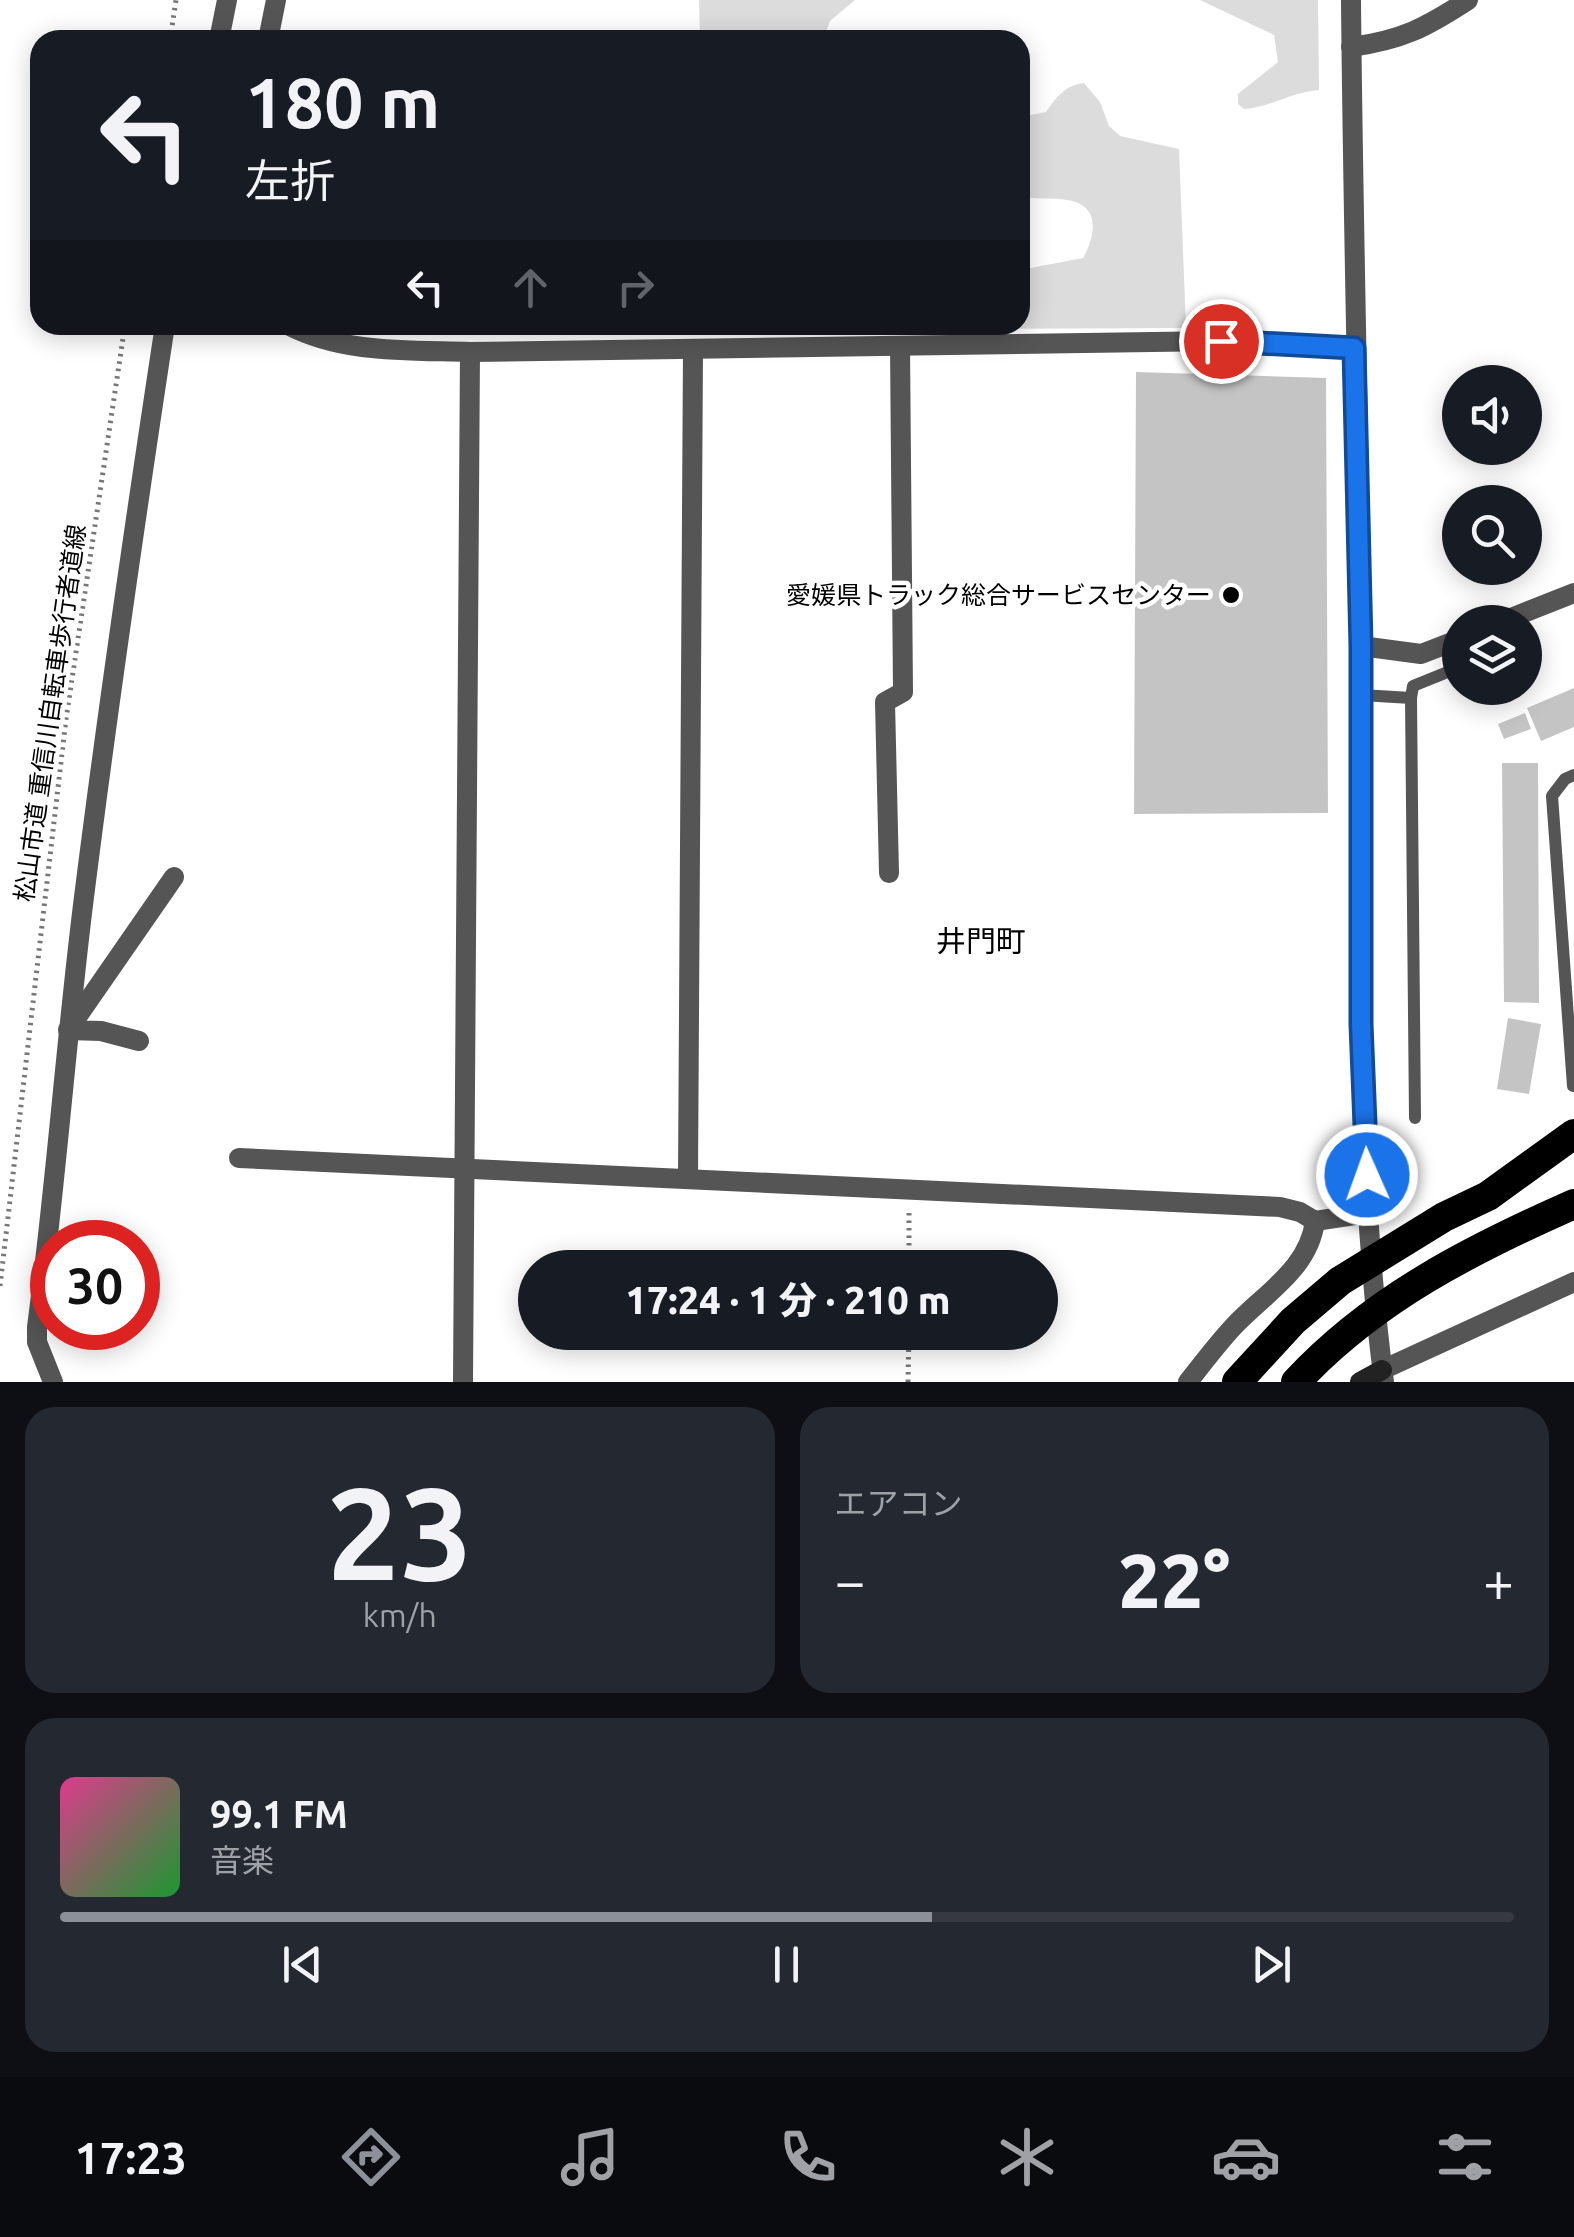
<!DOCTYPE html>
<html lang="ja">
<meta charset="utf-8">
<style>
:root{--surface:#171b24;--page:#242831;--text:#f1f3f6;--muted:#9ea1a6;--line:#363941;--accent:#8c9099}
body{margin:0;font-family:Ubuntu,"Noto Sans JP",sans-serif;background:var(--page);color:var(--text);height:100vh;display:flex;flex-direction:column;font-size:38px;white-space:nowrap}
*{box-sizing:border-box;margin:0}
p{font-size:32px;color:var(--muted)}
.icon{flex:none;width:55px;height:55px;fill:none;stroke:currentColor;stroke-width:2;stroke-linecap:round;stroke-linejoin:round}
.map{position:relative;height:1382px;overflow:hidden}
.panel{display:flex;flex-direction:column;gap:25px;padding:25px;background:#0d0f14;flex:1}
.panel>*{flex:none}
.top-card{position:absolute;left:30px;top:30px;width:1000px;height:305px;border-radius:30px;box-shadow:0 5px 25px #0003;background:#171b24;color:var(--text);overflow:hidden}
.buttons{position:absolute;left:1442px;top:365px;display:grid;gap:20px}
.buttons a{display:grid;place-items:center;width:100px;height:100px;border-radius:50%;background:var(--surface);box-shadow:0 5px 25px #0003;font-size:50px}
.speed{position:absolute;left:30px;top:1220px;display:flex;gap:20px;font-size:50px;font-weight:700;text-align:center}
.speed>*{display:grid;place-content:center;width:130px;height:130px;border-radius:50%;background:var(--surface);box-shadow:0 5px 25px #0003;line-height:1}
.speed .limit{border:15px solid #d22;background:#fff;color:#111}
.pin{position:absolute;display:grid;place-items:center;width:85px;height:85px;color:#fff;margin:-42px;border:5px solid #fff;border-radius:50%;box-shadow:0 2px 10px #0007}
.me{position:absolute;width:110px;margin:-55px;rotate:358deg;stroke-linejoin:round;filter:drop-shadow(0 0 8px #0008)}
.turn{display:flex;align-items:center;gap:35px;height:210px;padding:0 50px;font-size:45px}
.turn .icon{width:130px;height:130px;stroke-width:2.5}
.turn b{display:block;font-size:70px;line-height:85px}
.lanes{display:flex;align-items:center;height:95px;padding:0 50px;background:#0003;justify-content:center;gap:50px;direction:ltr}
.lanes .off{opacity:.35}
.big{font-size:75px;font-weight:800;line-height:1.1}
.panel .tile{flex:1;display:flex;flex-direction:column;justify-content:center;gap:15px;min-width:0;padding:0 35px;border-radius:30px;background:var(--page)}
.panel .dial{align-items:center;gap:0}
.dial b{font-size:130px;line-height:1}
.song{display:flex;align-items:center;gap:30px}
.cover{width:120px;height:120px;border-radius:15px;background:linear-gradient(135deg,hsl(330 70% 55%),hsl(130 70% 35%))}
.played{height:10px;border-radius:5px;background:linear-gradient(90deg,var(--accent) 60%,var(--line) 60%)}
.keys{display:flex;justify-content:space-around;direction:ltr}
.heat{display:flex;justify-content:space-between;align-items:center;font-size:55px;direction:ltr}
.panel .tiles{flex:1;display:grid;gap:25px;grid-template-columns:1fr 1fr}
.tile:last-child{grid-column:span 2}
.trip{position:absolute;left:518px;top:1250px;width:540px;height:100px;border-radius:50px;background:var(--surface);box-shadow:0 5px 25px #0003;font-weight:800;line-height:100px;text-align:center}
.dock{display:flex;height:160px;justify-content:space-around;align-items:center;background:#090b0e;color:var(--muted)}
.dock .icon{width:70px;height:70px}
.dock .selected{color:var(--accent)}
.dock b{font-size:45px;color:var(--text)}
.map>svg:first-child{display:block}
.green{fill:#dcdcdc}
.building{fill:#c4c4c4}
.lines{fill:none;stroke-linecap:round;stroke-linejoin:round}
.path{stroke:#777;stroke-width:5;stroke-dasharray:2.5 5;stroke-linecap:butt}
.lane{stroke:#555;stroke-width:12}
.street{stroke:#555;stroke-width:20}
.secondary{stroke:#222;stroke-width:20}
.highway{stroke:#000;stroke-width:30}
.route-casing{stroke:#114b97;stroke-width:25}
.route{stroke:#1a73e8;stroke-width:18}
.poi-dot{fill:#000;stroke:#fff;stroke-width:4}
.labels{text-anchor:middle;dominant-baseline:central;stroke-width:9;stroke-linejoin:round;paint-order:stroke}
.poi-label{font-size:25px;fill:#000;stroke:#fff;text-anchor:end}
.street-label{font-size:25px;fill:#000;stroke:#fff}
.quarter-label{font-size:30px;fill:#000;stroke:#fff}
</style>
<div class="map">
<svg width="1574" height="1382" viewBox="0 0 1574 1382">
<rect width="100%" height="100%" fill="#fff"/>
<g class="green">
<path d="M 699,0 L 855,0 L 830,21 L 823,40 L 700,40 Z"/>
<path d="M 1200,0 L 1318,0 L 1319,90 C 1291,92 1269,108 1244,109 L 1238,104 L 1238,94 L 1278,62 L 1274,35 Z"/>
<path d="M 1084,83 L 1100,102 L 1109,126 L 1120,136 L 1179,149 L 1186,328 L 703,330 L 703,325 L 1020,325 L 1020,270 L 1083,258 C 1096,235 1101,205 1067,200 C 1053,197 1040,200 1025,197 L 1020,190 L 1020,117 L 1046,112 C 1056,97 1066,85 1084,83 Z"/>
</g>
<g class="building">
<path d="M 1136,372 L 1326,378 L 1328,813 L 1134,814 Z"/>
<path d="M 1574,688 L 1574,727 L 1541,741 L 1527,708 Z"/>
<path d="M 1525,713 L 1531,729 L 1504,739 L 1498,724 Z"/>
<path d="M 1502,763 L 1538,763 L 1539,1003 L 1504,1002 Z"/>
<path d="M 1508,1018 L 1541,1024 L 1529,1094 L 1497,1089 Z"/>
</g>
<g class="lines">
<g class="path">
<path d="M 170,40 L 176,0"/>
<path d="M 909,1268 L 909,1212"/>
<path d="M 0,1286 L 66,719 L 125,325"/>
<path d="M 908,1382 L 909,1332"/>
</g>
<g class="lane">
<path d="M 1525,642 L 1529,640"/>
<path d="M 1361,695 L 1411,698 L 1415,1118"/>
<path d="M 1411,698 L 1413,686 L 1460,667"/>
<path d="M 1573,1086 L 1552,796 L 1565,779 L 1574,775"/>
</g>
<g class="street">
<path d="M 1351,0 C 1353,232 1360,463 1361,695 C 1362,924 1354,1155 1384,1382"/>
<path d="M 219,40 L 227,0"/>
<path d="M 268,40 L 276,0"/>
<path d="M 1351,47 C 1402,40 1425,28 1468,0"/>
<path d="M 288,325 C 344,354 408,350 470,352 L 1221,341 L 1354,348"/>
<path d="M 1501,622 L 1574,593"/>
<path d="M 1361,646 L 1421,654 L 1460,639"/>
<path d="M 889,873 L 885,702 L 903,692 L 900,346"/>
<path d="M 139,1041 L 101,1031 L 68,1030 L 174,877"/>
<path d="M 239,1158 L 1280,1207 L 1300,1212 L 1315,1221 L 1368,1213"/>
<path d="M 688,1178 L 693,349"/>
<path d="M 1382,1370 L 1574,1282"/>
<path d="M 53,1382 L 37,1342 L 37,1327 C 56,1184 66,1040 84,897 C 108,706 136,515 165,325"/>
<path d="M 463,1382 L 470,352"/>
<path d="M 1188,1382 C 1203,1363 1218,1343 1234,1326 C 1265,1293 1309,1269 1315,1221"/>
</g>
<path class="secondary" d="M 1360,1382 L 1382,1370"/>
<g class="highway">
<path d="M 1237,1382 L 1293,1321 L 1340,1281 L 1444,1217 L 1488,1196 L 1574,1134"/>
<path d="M 1296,1382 C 1373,1299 1472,1249 1574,1204"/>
</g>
</g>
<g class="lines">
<defs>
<path id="route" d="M 1221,341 L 1354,348 L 1361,646 L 1361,1024 L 1367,1175"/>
</defs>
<use href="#route" class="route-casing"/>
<use href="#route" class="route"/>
</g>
<circle class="poi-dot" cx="1231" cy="595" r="10"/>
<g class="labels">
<g class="poi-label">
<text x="1211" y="595">愛媛県トラック総合サービスセンター</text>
</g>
<g class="street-label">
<text transform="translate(50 713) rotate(-82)">松山市道 重信川自転車歩行者道線</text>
</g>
<g class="quarter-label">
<text x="981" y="941">井門町</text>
</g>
</g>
</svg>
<div class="buttons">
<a><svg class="icon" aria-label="sound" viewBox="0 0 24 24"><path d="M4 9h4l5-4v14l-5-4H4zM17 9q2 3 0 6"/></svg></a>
<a><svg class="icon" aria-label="search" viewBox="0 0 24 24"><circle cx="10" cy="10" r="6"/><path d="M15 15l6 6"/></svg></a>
<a><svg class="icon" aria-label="layers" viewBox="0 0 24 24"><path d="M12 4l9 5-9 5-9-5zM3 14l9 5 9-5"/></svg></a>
</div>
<div class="speed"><div class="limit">30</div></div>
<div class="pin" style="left:1221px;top:341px;background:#d93025"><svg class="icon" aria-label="arrive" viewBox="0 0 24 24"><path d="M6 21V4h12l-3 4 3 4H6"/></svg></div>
<svg class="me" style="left:1367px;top:1175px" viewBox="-20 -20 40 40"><circle r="17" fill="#1a73e8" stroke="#fff" stroke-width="3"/><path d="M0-11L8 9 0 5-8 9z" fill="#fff"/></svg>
<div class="trip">17:24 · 1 分 · 210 m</div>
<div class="top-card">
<div class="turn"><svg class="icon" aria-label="left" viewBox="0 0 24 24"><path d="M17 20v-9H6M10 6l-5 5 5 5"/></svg><div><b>180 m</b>左折</div></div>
<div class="lanes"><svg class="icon" aria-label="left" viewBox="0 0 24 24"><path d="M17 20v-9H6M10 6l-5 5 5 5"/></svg><svg class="icon off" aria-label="ahead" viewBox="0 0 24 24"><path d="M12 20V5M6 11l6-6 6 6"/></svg><svg class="icon off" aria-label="right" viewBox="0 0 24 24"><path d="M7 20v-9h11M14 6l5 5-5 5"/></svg></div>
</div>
</div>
<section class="panel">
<div class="tiles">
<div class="tile dial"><b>23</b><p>km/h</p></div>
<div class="tile"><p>エアコン</p>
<div class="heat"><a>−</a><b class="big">22°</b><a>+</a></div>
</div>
<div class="tile">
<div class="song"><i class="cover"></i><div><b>99.1 FM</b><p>音楽</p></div></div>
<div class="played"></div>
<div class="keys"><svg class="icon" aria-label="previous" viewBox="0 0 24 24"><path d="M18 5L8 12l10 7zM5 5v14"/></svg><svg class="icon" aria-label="pause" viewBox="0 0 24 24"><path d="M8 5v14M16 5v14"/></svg><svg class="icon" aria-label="next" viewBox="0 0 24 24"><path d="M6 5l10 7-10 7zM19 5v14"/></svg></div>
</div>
</div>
</section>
<nav class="dock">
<b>17:23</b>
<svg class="icon selected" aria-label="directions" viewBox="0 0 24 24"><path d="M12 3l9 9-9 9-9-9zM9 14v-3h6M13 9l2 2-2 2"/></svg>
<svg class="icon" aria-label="music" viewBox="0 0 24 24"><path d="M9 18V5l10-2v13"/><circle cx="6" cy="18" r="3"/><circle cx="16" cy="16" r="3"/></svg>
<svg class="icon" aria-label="phone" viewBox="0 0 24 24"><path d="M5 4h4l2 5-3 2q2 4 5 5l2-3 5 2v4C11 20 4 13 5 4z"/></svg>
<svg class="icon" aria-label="climate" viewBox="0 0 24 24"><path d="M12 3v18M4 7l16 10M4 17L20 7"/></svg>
<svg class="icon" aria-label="car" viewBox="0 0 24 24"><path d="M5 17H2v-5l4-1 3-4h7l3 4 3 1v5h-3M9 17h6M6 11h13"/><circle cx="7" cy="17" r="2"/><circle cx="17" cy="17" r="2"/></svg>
<svg class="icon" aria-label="filters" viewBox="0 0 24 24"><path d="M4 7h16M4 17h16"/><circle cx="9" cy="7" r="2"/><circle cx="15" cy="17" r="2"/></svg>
</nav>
